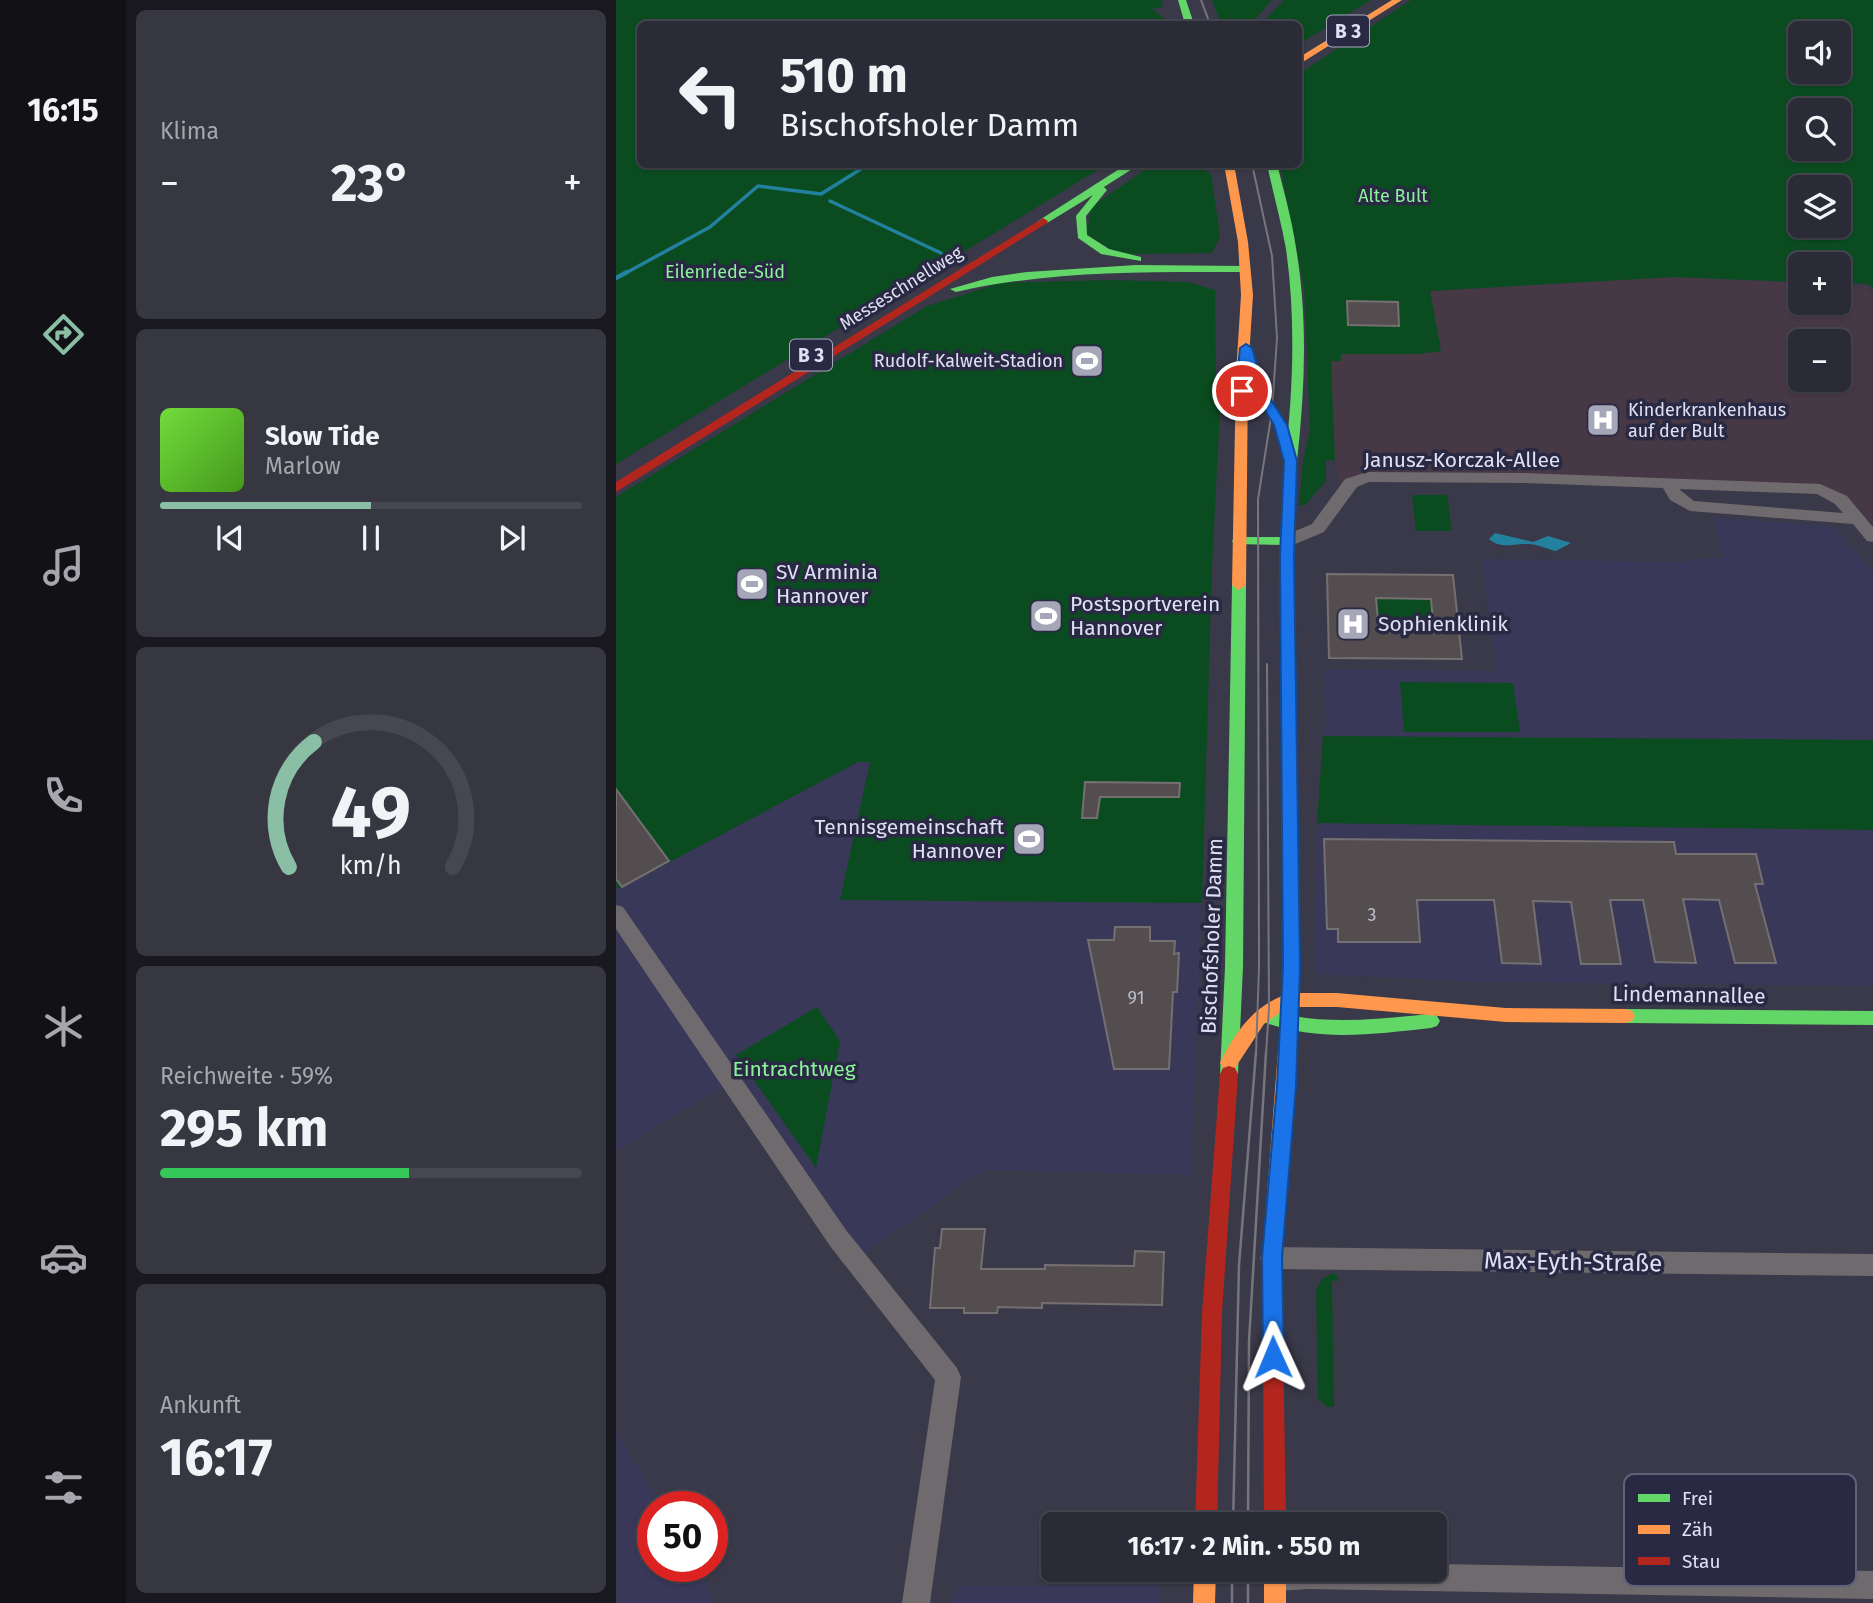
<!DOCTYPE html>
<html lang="de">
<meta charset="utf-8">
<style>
:root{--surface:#2b2b37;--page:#373742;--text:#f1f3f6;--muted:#a6a7ad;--line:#474752;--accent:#8abfa5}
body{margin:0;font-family:"Fira Sans",sans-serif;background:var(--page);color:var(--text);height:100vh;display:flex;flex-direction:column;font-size:26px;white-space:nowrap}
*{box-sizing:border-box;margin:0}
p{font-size:23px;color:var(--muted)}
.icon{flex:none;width:38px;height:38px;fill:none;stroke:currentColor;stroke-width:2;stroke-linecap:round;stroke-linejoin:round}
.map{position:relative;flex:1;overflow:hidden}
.drawer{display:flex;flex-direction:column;gap:10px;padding:10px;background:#18181e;width:490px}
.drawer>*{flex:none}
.top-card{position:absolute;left:21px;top:21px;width:665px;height:147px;border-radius:10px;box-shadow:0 2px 5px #0004,0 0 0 2px var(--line);background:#2b2b37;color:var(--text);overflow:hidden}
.fabs{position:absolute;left:1172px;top:21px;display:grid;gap:14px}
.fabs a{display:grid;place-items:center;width:63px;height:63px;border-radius:10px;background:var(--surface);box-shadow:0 2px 5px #0004,0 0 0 2px var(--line);font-size:35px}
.speed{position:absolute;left:21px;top:1491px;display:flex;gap:14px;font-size:35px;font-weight:700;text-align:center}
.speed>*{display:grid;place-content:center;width:91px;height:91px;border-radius:50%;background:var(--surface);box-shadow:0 2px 5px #0004,0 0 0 2px var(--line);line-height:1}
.speed .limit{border:10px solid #d22;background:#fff;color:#111}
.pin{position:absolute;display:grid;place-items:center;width:60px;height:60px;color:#fff;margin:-30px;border:4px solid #fff;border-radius:50%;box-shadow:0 2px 7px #0007}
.me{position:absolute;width:77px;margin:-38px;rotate:359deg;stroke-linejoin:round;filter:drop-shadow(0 0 5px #0008)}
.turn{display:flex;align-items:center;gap:24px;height:147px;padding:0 28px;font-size:32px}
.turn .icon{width:91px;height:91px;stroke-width:2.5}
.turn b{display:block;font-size:49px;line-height:60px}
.big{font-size:52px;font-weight:700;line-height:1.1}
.drawer .widget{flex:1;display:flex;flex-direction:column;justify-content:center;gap:10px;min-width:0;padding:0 24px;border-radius:10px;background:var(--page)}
.drawer .dial{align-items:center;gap:0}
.dial svg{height:182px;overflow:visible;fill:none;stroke:var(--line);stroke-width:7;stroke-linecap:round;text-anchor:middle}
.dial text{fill:var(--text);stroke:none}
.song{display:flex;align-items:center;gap:21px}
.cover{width:84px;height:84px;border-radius:10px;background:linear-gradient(135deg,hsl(100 70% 55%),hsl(100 70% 35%))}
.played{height:7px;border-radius:4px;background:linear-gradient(90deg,var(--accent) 50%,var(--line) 50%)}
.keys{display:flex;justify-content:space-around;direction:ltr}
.heat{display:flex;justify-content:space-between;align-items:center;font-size:38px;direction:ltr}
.charge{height:10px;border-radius:5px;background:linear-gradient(90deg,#34c759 59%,var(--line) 0)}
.trip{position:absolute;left:425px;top:1512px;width:406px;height:70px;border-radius:10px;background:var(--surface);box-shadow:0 2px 5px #0004,0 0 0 2px var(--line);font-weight:700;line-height:70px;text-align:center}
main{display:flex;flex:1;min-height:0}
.dock{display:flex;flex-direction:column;width:126px;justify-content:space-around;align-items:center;background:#111116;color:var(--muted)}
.dock .icon{width:49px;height:49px}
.dock .active{color:var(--accent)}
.dock b{font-size:32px;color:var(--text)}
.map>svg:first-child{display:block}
.built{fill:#393859}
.medical{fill:#473845;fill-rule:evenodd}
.green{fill:#0a4c20;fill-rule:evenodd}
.water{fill:#23809f}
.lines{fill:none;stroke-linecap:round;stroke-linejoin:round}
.stream-far1{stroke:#23809f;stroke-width:3.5}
.stream{stroke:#23809f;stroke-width:4.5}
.building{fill:#534d50;stroke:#746f71;stroke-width:2;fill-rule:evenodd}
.street{fill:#6f6a6e;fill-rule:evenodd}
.fast{fill:#63d668;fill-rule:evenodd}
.slow{fill:#ff974d;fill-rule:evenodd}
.jam{fill:#b3261e;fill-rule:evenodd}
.tram-far1{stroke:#77747b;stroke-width:2}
.tram{stroke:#77747b;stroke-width:2.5}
.route{fill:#1a73e8;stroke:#114b97;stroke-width:2}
.labels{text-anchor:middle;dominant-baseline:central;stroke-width:7;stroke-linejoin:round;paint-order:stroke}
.far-park-label{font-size:18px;fill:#8cf39a;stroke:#292944}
.far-street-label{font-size:18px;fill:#dfe0f3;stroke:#292944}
.far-poi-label{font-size:18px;fill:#dfe0f3;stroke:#292944;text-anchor:end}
.number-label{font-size:18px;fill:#bcbbca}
.shield{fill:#292944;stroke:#a8a9be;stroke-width:2}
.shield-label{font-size:19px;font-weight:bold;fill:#dfe0f3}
.street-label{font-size:21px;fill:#dfe0f3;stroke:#292944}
.poi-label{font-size:21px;fill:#dfe0f3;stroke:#292944;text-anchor:start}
.park-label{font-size:21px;fill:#8cf39a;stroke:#292944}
.near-street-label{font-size:24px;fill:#dfe0f3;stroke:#292944}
.key{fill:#292944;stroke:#606079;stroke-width:2}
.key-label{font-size:19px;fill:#dfe0f3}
</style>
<main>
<nav class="dock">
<b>16:15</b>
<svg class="icon active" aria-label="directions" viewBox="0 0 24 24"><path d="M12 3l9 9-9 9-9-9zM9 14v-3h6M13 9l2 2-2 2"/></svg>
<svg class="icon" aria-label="music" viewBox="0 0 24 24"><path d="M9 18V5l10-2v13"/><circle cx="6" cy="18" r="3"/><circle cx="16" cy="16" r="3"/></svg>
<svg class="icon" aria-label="phone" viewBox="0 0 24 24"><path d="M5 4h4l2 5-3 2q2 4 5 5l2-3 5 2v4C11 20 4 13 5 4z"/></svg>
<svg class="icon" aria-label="climate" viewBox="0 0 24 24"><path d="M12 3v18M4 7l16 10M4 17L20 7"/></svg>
<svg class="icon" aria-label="car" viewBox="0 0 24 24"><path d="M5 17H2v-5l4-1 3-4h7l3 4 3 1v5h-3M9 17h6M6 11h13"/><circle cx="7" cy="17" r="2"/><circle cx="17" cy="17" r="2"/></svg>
<svg class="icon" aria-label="filters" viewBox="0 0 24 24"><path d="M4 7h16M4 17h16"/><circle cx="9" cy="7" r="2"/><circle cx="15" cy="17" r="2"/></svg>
</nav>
<section class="drawer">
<div class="widget"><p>Klima</p>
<div class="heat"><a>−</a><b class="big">23°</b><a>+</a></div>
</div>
<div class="widget">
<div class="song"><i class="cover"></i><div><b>Slow Tide</b><p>Marlow</p></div></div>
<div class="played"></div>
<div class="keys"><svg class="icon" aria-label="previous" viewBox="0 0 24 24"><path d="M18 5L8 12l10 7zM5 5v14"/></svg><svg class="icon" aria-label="pause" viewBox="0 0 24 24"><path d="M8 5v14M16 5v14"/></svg><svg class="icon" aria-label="next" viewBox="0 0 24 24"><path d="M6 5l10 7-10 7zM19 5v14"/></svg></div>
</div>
<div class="widget dial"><svg viewBox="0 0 100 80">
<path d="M14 69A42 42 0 1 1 86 69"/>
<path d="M14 69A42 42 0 0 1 25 14" stroke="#8abfa5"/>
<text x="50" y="56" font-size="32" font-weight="700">49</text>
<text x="50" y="72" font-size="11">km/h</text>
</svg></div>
<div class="widget"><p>Reichweite · 59%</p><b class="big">295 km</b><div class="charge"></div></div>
<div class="widget"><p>Ankunft</p><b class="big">16:17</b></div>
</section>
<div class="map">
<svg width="1257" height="1603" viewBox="0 0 1257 1603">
<rect width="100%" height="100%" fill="#393949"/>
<g class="built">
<path d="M 1098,517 L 1218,527 L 1257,572 L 1257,740 L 707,736 L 709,724 L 708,669 L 881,671 L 866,559 L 1071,562 L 1071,559 L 1107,558 Z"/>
<path d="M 242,762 L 255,762 L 225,900 L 586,903 L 575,1175 L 368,1170 L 235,1262 L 108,1086 L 0,1151 L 0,885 L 3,889 Z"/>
<path d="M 701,823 L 1257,830 L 1257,986 L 864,982 L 700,974 Z"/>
<path d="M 0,1432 L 47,1507 L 37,1507 L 37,1566 L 80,1566 L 100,1603 L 0,1603 Z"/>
<path d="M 544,1585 L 543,1603 L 333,1603 L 343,1586 Z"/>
</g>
<path class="medical" d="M 1058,277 L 1185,283 L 1185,303 L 1223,303 L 1223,285 L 1250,287 L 1257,293 L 1257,524 L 1235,500 L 1202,485 L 750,475 L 729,485 L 723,482 L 719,460 L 715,361 L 724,361 L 724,354 L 802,354 L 825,351 L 814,291 ZM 1185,341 L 1223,341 L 1223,380 L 1185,380 Z"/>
<g class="green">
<path d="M 0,0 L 545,0 L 547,7 L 536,9 L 549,19 L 551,24 L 24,24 L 24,164 L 490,165 L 0,464 Z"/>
<path d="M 596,0 L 656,0 L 635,24 L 605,24 Z"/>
<path d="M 668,0 L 755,0 L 683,44 L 682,24 L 649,24 L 649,20 Z"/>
<path d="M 795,0 L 1257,0 L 1257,288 L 1252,284 L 1223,283 L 1223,264 L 1185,264 L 1185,282 L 1058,277 L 814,291 L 825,351 L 803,354 L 725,354 L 725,361 L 715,361 L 719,460 L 710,461 L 710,481 L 689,505 L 683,505 L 687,461 L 694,430 L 688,286 L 664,165 L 682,164 L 683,74 ZM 1185,33 L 1223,33 L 1223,72 L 1185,72 ZM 1185,110 L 1223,110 L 1223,149 L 1185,149 ZM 1185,187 L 1223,187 L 1223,226 L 1185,226 Z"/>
<path d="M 536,165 L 586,165 L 587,170 L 595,174 L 604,236 L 596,253 L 514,254 L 499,252 L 471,234 L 475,207 Z"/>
<path d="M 493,280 L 571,282 L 599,290 L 600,406 L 604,409 L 596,567 L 586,903 L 224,900 L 254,762 L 242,762 L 3,889 L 0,885 L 0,497 L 311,306 L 385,283 Z"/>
<path d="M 796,495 L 831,495 L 836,531 L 800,531 Z"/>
<path d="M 760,598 L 815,599 L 818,633 L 763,632 Z"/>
<path d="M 784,682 L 897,683 L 904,732 L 788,732 Z"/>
<path d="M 707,736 L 1257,740 L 1257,830 L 701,823 Z"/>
<path d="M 201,1007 L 224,1041 L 200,1168 L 120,1055 Z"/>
<path d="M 717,1273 L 721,1275 L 722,1281 L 716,1281 L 718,1407 L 711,1407 L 702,1399 L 700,1290 L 706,1279 Z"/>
</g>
<path class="water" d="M 879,533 L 917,542 L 932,536 L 955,543 L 940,551 C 931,549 921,544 912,544 C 897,543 886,550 873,539 Z"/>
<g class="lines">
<g class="stream-far1">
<path d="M 214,201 L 325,253"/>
<path d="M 8,274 L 94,227 L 142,186 L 205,194 L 253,164"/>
</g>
<path class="stream" d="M 0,278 L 11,272"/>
</g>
<g class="building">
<path d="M 731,301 L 782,302 L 783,326 L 732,325 Z"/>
<path d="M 711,574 L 837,575 L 846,659 L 713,658 ZM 760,598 L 815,599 L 818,633 L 763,632 Z"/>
<path d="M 469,782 L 564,783 L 563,797 L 484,797 L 481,818 L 466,818 Z"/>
<path d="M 0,789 L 53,861 L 6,887 L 0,879 Z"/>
<path d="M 708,839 L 1058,842 L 1060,854 L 1140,854 L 1147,884 L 1139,884 L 1160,963 L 1119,963 L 1103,900 L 1067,899 L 1080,963 L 1039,962 L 1027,900 L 994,900 L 1005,964 L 965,964 L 955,902 L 917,901 L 925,964 L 886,963 L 878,900 L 801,900 L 804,942 L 722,942 L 722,929 L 711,929 Z"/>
<path d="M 499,927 L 534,927 L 534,941 L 559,941 L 558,954 L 563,953 L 561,992 L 557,992 L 553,1069 L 498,1069 L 472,940 L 498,940 Z"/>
<path d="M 326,1229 L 369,1229 L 365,1269 L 429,1269 L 429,1265 L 518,1266 L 519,1251 L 548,1252 L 546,1305 L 426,1303 L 426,1308 L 382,1307 L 381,1313 L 348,1313 L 348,1308 L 314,1308 L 319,1248 L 324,1248 Z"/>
</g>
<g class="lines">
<g class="street">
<path d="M 751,472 L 908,473 L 1204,484 L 1231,496 L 1257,527 L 1257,542 L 1251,541 L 1237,524 L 1074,511 L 1054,500 L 1047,488 L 908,483 L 753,482 L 741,487 L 708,532 L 677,545 L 665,545 L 663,541 L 665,537 L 696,524 L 729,479 ZM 1063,489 L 1201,494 L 1219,504 L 1227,513 L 1078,501 Z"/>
<path d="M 0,905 L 7,907 L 230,1230 L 341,1368 L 345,1377 L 314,1603 L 286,1603 L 319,1380 L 214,1246 L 0,929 Z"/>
<path d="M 656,1247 L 1257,1254 L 1257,1276 L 656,1269 L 648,1266 L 644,1258 L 648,1250 Z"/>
<path d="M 819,1564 L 1257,1571 L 1257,1599 L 693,1589 L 660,1591 L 650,1587 L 646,1577 L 649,1570 L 819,1570 Z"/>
</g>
<g class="fast">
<path d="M 562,0 L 570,0 L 578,24 L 569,24 Z"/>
<path d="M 511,164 L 524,164 L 488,187 L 491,190 L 470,216 L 471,235 L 493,249 L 525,257 L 525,261 L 485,254 L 462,238 L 460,216 L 477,195 L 431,223 L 422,221 Z"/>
<path d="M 651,164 L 661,164 C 668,192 676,220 680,248 C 692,318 689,390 681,461 L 675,465 L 669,461 C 677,391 680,320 670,249 C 665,221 657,193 651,164 Z"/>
<path d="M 520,265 L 629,266 L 635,269 L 629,272 C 531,272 436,270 340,292 L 334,289 L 376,277 L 411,272 Z"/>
<path d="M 623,537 L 671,537 L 678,541 L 671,545 L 618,544 L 616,541 L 618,538 Z"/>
<path d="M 623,580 L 630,585 L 627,967 L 622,1074 L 619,1080 L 613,1082 L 607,1080 L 604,1074 L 609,967 L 616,585 Z"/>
<path d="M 1010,1009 L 1257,1011 L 1257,1025 L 1010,1023 L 1004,1021 L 1001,1016 L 1004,1011 Z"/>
<path d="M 656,1011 C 709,1026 761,1019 815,1014 L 821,1016 L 824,1021 L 821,1026 L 815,1028 C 759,1034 704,1042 650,1023 L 647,1018 L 650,1013 Z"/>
</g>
<g class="slow">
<path d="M 776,0 L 786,0 L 682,65 L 682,58 Z"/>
<path d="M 608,164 L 618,164 L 632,242 L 637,295 L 632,374 L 630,585 L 623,590 L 616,585 L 620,374 L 625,295 L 622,242 Z"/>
<path d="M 675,879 L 681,880 L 683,885 L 683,993 L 721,993 L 890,1008 L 1010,1009 L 1016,1011 L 1019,1016 L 1016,1021 L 1010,1023 L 890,1022 L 721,1007 L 683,1007 L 666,1258 L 667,1338 L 664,1345 L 657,1348 L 650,1345 L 647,1338 L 646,1258 L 665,1012 L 648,1024 L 619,1068 L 613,1071 L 607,1068 L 604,1063 C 618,1034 636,1008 666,996 L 667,885 L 669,880 Z"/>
<path d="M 578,1570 L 600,1570 L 599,1603 L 577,1603 Z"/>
<rect x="648" y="1570" width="22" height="33"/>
</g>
<g class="jam">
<path d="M 427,218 L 432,221 L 431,223 L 0,492 L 0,482 Z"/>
<path d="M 633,356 L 639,360 L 648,389 L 671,425 L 681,461 L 678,557 L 683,885 L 681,890 L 669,890 L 667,885 L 664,557 L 669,461 L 659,425 L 636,389 L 627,360 Z"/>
<path d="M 613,1066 L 619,1068 L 622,1074 L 606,1313 L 601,1524 L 579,1524 L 586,1313 L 604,1074 L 607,1068 Z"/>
<path d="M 657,1328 L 664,1331 L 667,1338 L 670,1524 L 648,1524 L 647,1338 L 650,1331 Z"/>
</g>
<g class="tram-far1">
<path d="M 585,0 L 594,24"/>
<path d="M 636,164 L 656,256 L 661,338 L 656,411 L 642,499 L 643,967 L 640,1054"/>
<path d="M 650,1054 L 653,1009 L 651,664"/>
</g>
<g class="tram">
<path d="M 617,1524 L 623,1265 L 640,1052"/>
<path d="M 632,1524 L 633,1341 L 650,1052"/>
<path d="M 616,1570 L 616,1603"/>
<path d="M 632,1570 L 632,1603"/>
</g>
</g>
<path class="route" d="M 630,344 L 636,348 L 648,389 L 671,425 L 681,461 L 678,557 L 684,967 L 680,1086 L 666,1258 L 668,1357 L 665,1364 L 657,1367 L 650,1364 L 647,1357 L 646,1258 L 661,1086 L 667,967 L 664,557 L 668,461 L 658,425 L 636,389 L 633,380 L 630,394 L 622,394 L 620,391 L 624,348 Z"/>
<defs>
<symbol id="stadium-square" viewBox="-11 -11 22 22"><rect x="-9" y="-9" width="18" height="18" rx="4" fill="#a5a6b8" stroke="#292944"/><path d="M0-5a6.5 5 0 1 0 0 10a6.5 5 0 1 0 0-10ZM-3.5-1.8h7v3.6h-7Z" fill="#fff"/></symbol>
<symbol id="hospital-square" viewBox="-11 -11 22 22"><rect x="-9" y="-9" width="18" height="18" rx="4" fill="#a5a6b8" stroke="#292944"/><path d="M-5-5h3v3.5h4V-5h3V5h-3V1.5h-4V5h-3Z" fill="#fff"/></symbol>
</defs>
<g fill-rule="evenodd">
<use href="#stadium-square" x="452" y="342" width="38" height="38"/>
<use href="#hospital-square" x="968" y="401" width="38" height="38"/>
<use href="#stadium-square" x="117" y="565" width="38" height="38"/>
<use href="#stadium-square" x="411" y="597" width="38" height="38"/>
<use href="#hospital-square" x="718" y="605" width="38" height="38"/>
<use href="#stadium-square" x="394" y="820" width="38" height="38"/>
</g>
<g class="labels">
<g class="far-park-label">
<text x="777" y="196">Alte Bult</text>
<text x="109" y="272">Eilenriede-Süd</text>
</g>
<g class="far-street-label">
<text transform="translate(285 288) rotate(-32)">Messeschnellweg</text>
</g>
<g class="far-poi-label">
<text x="447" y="361">Rudolf-Kalweit-Stadion</text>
<text x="1012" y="410" text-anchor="start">Kinderkrankenhaus<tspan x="1012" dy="21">auf der Bult</tspan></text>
</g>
<g class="number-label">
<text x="756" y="915">3</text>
<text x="520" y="998">91</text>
</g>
<g class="shield">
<rect x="711" y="15.5" width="42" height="31" rx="5"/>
<rect x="174" y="339.5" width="42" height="31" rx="5"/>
</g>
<g class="shield-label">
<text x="732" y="31">B 3</text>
<text x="195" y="355">B 3</text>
</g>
<g class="street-label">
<text x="846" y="460">Janusz-Korczak-Allee</text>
<text transform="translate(596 936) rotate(-88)">Bischofsholer Damm</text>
<text transform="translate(1073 995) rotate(1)">Lindemannallee</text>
</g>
<g class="poi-label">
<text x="160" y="572">SV Arminia<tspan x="160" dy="24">Hannover</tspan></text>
<text x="454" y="604">Postsportverein<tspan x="454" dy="24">Hannover</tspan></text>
<text x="762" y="624">Sophienklinik</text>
<text x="388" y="827" text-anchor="end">Tennisgemeinschaft<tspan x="388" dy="24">Hannover</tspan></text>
</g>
<g class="park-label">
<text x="178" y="1069">Eintrachtweg</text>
</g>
<g class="near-street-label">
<text transform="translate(957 1262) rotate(1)">Max-Eyth-Straße</text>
</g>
</g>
<rect x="1008" y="1474" width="232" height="112" rx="10" class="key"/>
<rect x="1022" y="1494" width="32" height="8" fill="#63d668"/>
<rect x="1022" y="1525" width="32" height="9" fill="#ff974d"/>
<rect x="1022" y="1557" width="32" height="8" fill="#b3261e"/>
<g class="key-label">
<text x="1066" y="1505">Frei</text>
<text x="1066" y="1536">Zäh</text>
<text x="1066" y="1568">Stau</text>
</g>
</svg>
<div class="fabs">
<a><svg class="icon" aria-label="sound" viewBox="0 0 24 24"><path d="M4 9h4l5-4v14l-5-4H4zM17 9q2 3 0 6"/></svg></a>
<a><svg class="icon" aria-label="search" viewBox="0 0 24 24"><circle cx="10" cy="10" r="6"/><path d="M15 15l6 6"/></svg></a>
<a><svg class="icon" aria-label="layers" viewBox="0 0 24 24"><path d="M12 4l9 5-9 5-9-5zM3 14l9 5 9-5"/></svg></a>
<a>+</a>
<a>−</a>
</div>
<div class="speed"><div class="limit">50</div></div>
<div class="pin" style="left:626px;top:391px;background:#d93025"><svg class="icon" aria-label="arrive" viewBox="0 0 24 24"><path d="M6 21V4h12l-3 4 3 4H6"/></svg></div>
<svg class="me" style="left:657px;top:1357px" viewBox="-20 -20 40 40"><path d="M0-17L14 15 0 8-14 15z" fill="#1a73e8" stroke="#fff" stroke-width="4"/></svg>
<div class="trip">16:17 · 2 Min. · 550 m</div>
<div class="top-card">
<div class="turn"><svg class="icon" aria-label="left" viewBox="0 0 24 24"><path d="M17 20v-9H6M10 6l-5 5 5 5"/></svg><div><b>510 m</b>Bischofsholer Damm</div></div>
</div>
</div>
</main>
